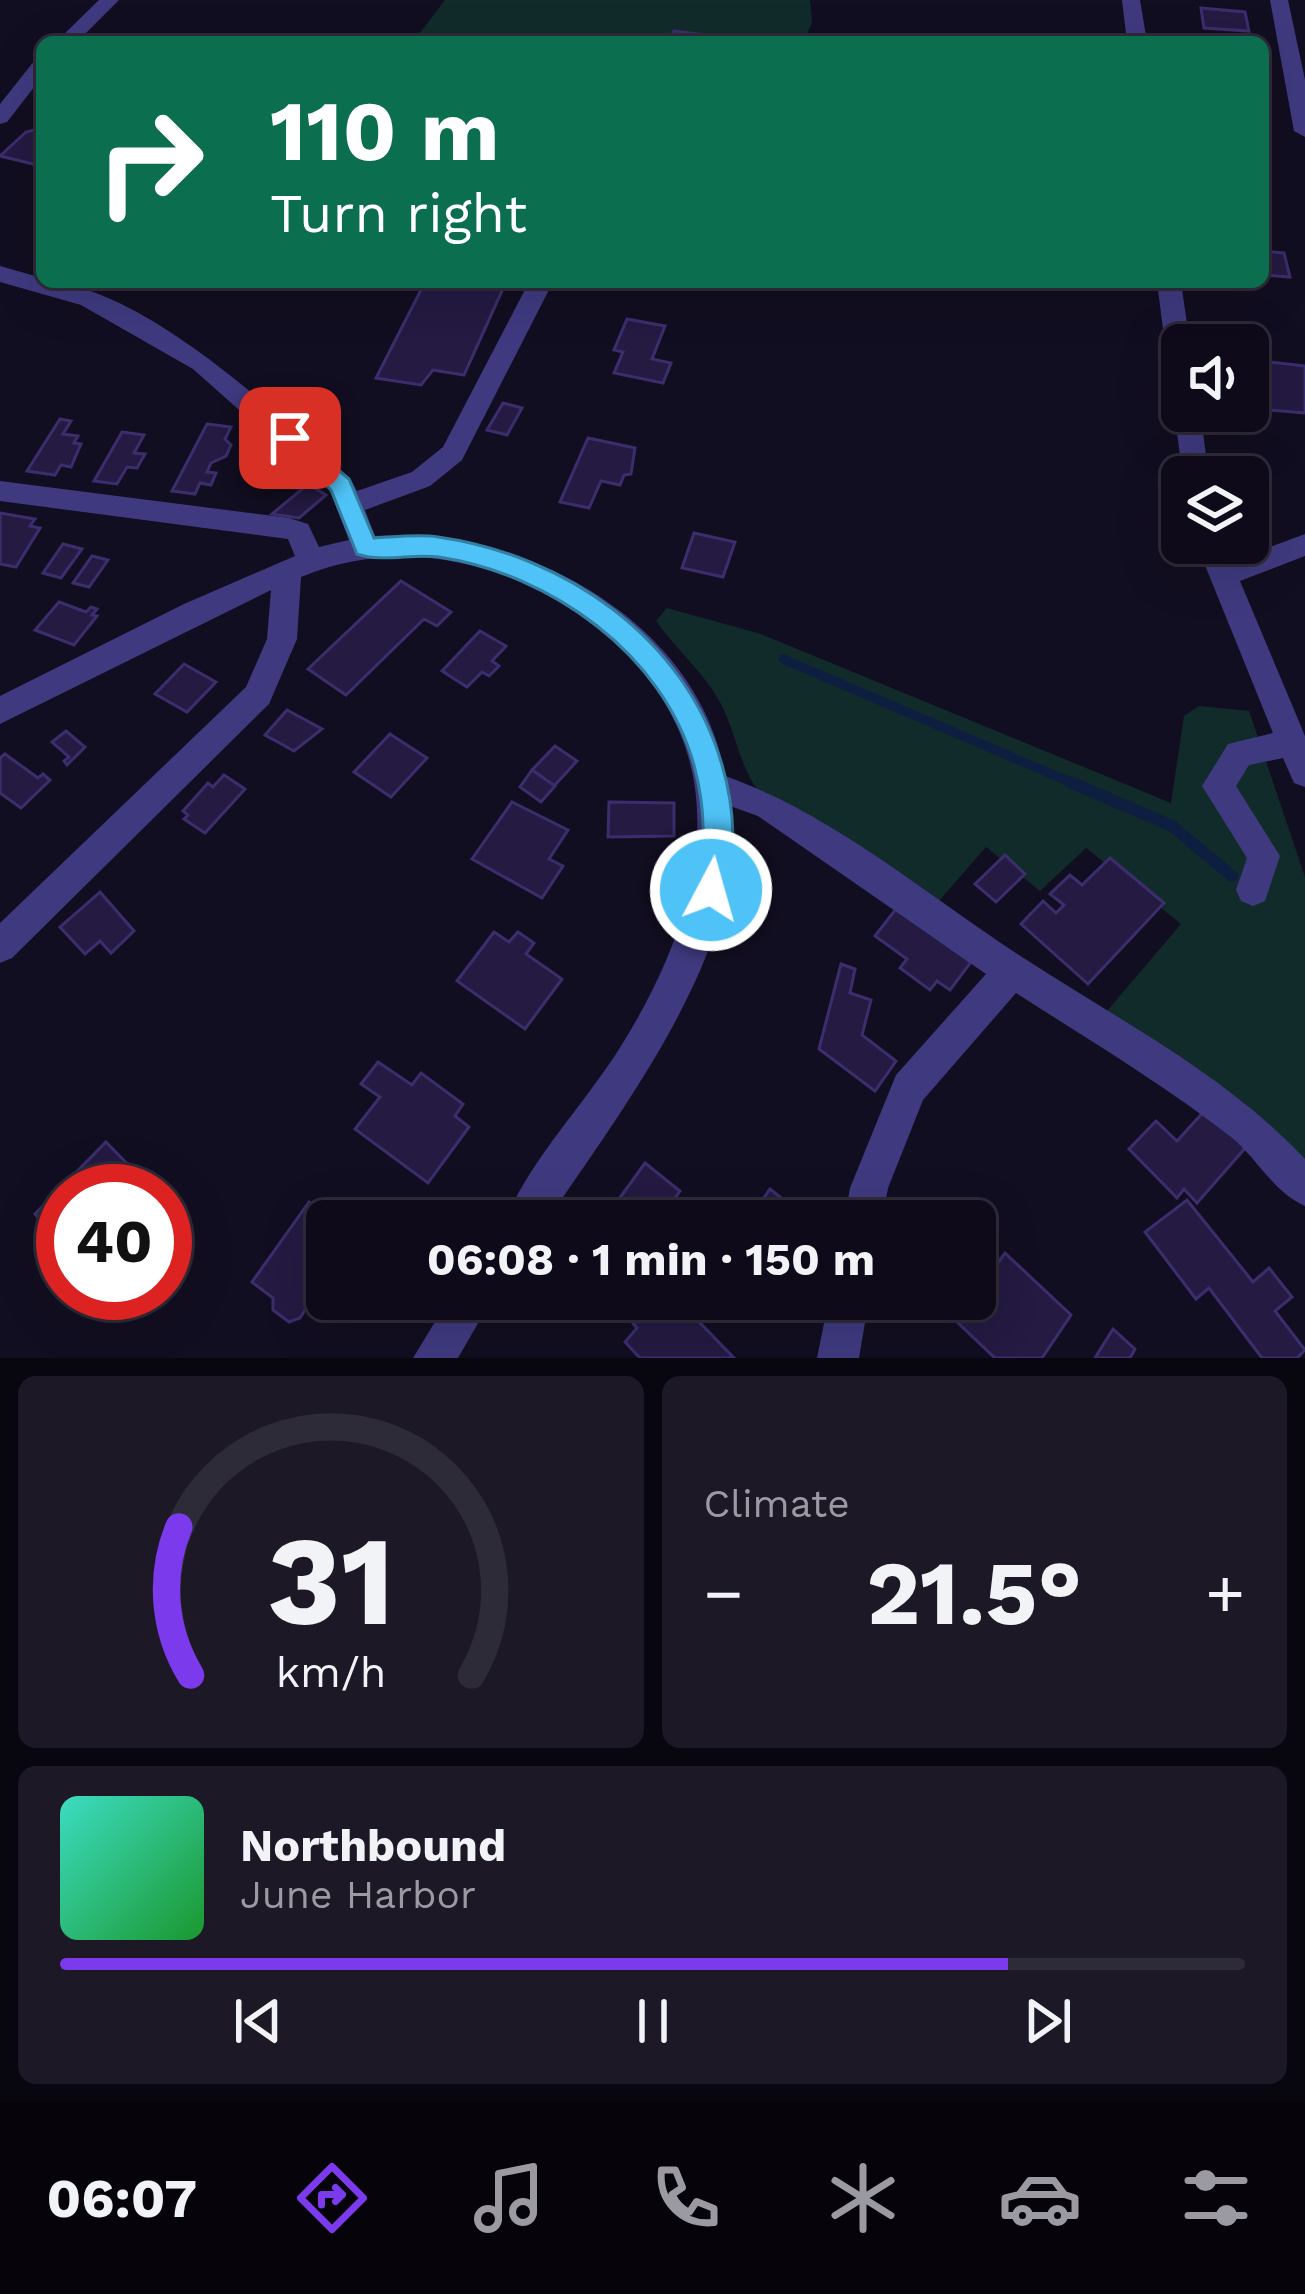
<!DOCTYPE html>
<meta charset="utf-8">
<style>
:root{--surface:#0e0a19;--page:#1c1826;--text:#f1f3f6;--muted:#9b9aa2;--line:#2e2b38;--accent:#7c3aed}
body{margin:0;font-family:"Work Sans",sans-serif;background:var(--page);color:var(--text);height:100vh;display:flex;flex-direction:column;font-size:45px;white-space:nowrap}
*{box-sizing:border-box;margin:0}
p{font-size:39px;color:var(--muted)}
.icon{flex:none;width:66px;height:66px;fill:none;stroke:currentColor;stroke-width:2;stroke-linecap:round;stroke-linejoin:round}
.map{position:relative;height:1358px;overflow:hidden}
.side{display:flex;flex-direction:column;gap:18px;padding:18px;background:#08060e;flex:1}
.side>*{flex:none}
.top-card{position:absolute;left:36px;top:36px;width:1233px;height:252px;border-radius:18px;box-shadow:0 12px 48px #0002,0 0 0 3px var(--line);background:#0b6e4f;color:#fff;overflow:hidden}
.fabs{position:absolute;left:1161px;top:324px;display:grid;gap:24px}
.fabs a{display:grid;place-items:center;width:108px;height:108px;border-radius:18px;background:var(--surface);box-shadow:0 12px 48px #0002,0 0 0 3px var(--line);font-size:60px}
.speed{position:absolute;left:36px;top:1164px;display:flex;gap:24px;font-size:60px;font-weight:700;text-align:center}
.speed>*{display:grid;place-content:center;width:156px;height:156px;border-radius:50%;background:var(--surface);box-shadow:0 12px 48px #0002,0 0 0 3px var(--line);line-height:1}
.speed .limit{border:18px solid #d22;background:#fff;color:#111}
.pin{position:absolute;display:grid;place-items:center;width:102px;height:102px;color:#fff;margin:-51px;border-radius:24px;box-shadow:0 6px 18px #0006}
.me{position:absolute;width:132px;margin:-66px;rotate:6deg;stroke-linejoin:round;filter:drop-shadow(0 0 9px #0008)}
.turn{display:flex;align-items:center;gap:42px;height:252px;padding:0 36px;font-size:54px}
.turn .icon{width:156px;height:156px;stroke-width:2.5}
.turn b{display:block;font-size:84px;line-height:102px}
.big{font-size:90px;font-weight:700;line-height:1.1}
.side .tile{flex:1;display:flex;flex-direction:column;justify-content:center;gap:18px;min-width:0;padding:0 42px;border-radius:18px;background:var(--page)}
.side .dial{align-items:center;gap:0}
.dial svg{height:312px;overflow:visible;fill:none;stroke:var(--line);stroke-width:7;stroke-linecap:round;text-anchor:middle}
.dial text{fill:var(--text);stroke:none}
.song{display:flex;align-items:center;gap:36px}
.cover{width:144px;height:144px;border-radius:18px;background:linear-gradient(135deg,hsl(170 70% 55%),hsl(130 70% 35%))}
.played{height:12px;border-radius:6px;background:linear-gradient(90deg,var(--accent) 80%,var(--line) 80%)}
.keys{display:flex;justify-content:space-around;direction:ltr}
.heat{display:flex;justify-content:space-between;align-items:center;font-size:66px;direction:ltr}
.side .tiles{flex:1;display:grid;gap:18px;grid-template-columns:1fr 1fr}
.tile:last-child{grid-column:span 2}
.trip{position:absolute;left:306px;top:1200px;width:690px;height:120px;border-radius:18px;background:var(--surface);box-shadow:0 12px 48px #0002,0 0 0 3px var(--line);font-weight:700;line-height:120px;text-align:center}
.tab-bar{display:flex;height:192px;justify-content:space-around;align-items:center;background:#06040a;color:var(--muted)}
.tab-bar .icon{width:84px;height:84px}
.tab-bar .on{color:var(--accent)}
.tab-bar b{font-size:54px;color:var(--text)}
.map>svg:first-child{display:block}
.green{fill:#112b2b}
.lines{fill:none;stroke-linecap:round;stroke-linejoin:round}
.stream-far1{stroke:#0d1e41;stroke-width:9}
.stream{stroke:#0d1e41;stroke-width:12}
.building{fill:#241a42;stroke:#3c2d6d;stroke-width:3}
.minor{fill:#3f3a7f;fill-rule:evenodd}
.route{fill:#4fc3f7;stroke:#337fa1;stroke-width:3}
</style>
<div class="map">
<svg width="1305" height="1358" viewBox="0 0 1305 1358">
<rect width="100%" height="100%" fill="#120e21"/>
<g class="green">
<path d="M 445,0 L 810,0 L 812,22 L 804,42 L 413,42 Z"/>
<path d="M 667,608 L 761,634 L 1171,803 L 1184,716 L 1199,706 L 1249,711 L 1305,877 L 1305,1165 L 1107,1011 L 1181,924 L 1086,848 L 1040,891 L 986,847 L 938,902 L 760,793 C 738,766 736,728 717,697 C 700,669 675,648 656,621 Z"/>
</g>
<g class="lines">
<path class="stream-far1" d="M 783,659 L 1077,785"/>
<path class="stream" d="M 1070,782 L 1172,826 L 1232,876"/>
</g>
<g class="building">
<path d="M 1201,8 L 1245,12 L 1249,31 L 1204,28 Z"/>
<path d="M 674,31 L 737,39 L 669,42 Z"/>
<path d="M 38,129 L 42,159 L 37,165 L 0,156 L 26,132 Z"/>
<path d="M 1263,251 L 1284,253 L 1290,277 L 1263,275 Z"/>
<path d="M 425,282 L 506,282 L 464,375 L 433,370 L 421,385 L 376,378 Z"/>
<path d="M 627,319 L 665,326 L 652,359 L 671,363 L 663,383 L 614,373 L 623,352 L 614,350 Z"/>
<path d="M 1270,362 L 1305,366 L 1305,413 L 1270,410 Z"/>
<path d="M 503,403 L 522,408 L 507,435 L 487,430 Z"/>
<path d="M 60,419 L 71,421 L 63,434 L 78,436 L 74,443 L 81,444 L 71,467 L 61,465 L 55,475 L 27,471 Z"/>
<path d="M 207,424 L 231,427 L 225,439 L 231,445 L 226,456 L 211,463 L 207,472 L 216,473 L 211,485 L 200,483 L 195,494 L 172,491 Z"/>
<path d="M 122,432 L 144,435 L 134,453 L 145,454 L 137,468 L 127,467 L 117,484 L 94,481 Z"/>
<path d="M 588,438 L 635,448 L 631,474 L 624,475 L 620,485 L 601,481 L 589,508 L 560,502 Z"/>
<path d="M 308,484 L 326,495 L 299,518 L 272,514 Z"/>
<path d="M 0,513 L 35,519 L 30,526 L 40,528 L 16,567 L 0,564 Z"/>
<path d="M 694,533 L 735,542 L 723,577 L 682,568 Z"/>
<path d="M 63,544 L 82,549 L 61,578 L 43,573 Z"/>
<path d="M 92,556 L 108,560 L 89,587 L 73,583 Z"/>
<path d="M 401,581 L 451,612 L 437,626 L 424,619 L 346,695 L 308,669 Z"/>
<path d="M 59,602 L 86,612 L 91,607 L 97,609 L 92,615 L 97,616 L 74,645 L 35,630 Z"/>
<path d="M 480,631 L 506,646 L 492,661 L 499,666 L 489,676 L 482,672 L 467,687 L 442,671 Z"/>
<path d="M 184,664 L 216,682 L 187,712 L 155,694 Z"/>
<path d="M 287,710 L 322,729 L 294,751 L 265,735 Z"/>
<path d="M 66,731 L 85,747 L 67,765 L 64,761 L 69,757 L 52,742 Z"/>
<path d="M 390,734 L 427,758 L 391,797 L 354,772 Z"/>
<path d="M 555,746 L 577,761 L 554,786 L 532,770 Z"/>
<path d="M 5,754 L 38,778 L 43,774 L 50,780 L 21,808 L 0,793 L 0,758 Z"/>
<path d="M 532,770 L 555,786 L 541,802 L 520,787 Z"/>
<path d="M 224,775 L 245,789 L 205,833 L 184,819 L 188,815 L 183,811 L 208,783 L 213,787 Z"/>
<path d="M 512,802 L 568,830 L 549,859 L 563,866 L 542,898 L 472,859 Z"/>
<path d="M 609,802 L 674,803 L 674,836 L 608,837 Z"/>
<path d="M 1005,855 L 1025,874 L 996,902 L 975,884 Z"/>
<path d="M 1110,858 L 1164,903 L 1088,984 L 1021,924 L 1043,901 L 1056,913 L 1064,905 L 1050,894 L 1070,875 L 1082,885 Z"/>
<path d="M 100,892 L 134,931 L 111,953 L 100,941 L 85,954 L 60,927 Z"/>
<path d="M 896,909 L 971,962 L 950,990 L 937,981 L 930,990 L 900,968 L 907,959 L 875,936 Z"/>
<path d="M 494,932 L 509,942 L 518,932 L 534,943 L 526,954 L 562,979 L 525,1029 L 457,981 Z"/>
<path d="M 841,964 L 855,969 L 850,993 L 871,1000 L 862,1035 L 896,1061 L 875,1091 L 819,1049 Z"/>
<path d="M 378,1062 L 412,1085 L 421,1073 L 463,1104 L 455,1116 L 469,1127 L 428,1183 L 355,1129 L 380,1097 L 361,1084 Z"/>
<path d="M 1207,1108 L 1247,1146 L 1197,1203 L 1184,1189 L 1177,1198 L 1129,1149 L 1156,1121 L 1177,1141 Z"/>
<path d="M 106,1142 L 150,1187 L 146,1191 L 63,1191 L 63,1232 L 50,1231 L 35,1214 Z"/>
<path d="M 645,1163 L 680,1191 L 659,1221 L 603,1221 Z"/>
<path d="M 770,1189 L 810,1221 L 748,1221 Z"/>
<path d="M 1187,1200 L 1253,1282 L 1269,1268 L 1292,1297 L 1275,1311 L 1305,1350 L 1297,1358 L 1262,1358 L 1209,1288 L 1196,1299 L 1145,1232 Z"/>
<path d="M 309,1202 L 335,1221 L 327,1221 L 327,1299 L 339,1299 L 325,1321 L 307,1307 L 300,1318 L 289,1322 L 273,1310 L 273,1298 L 252,1282 Z"/>
<path d="M 1005,1253 L 1071,1315 L 1042,1358 L 995,1358 L 956,1321 Z"/>
<path d="M 614,1299 L 677,1299 L 734,1358 L 640,1358 L 625,1342 L 637,1328 Z"/>
<path d="M 1113,1329 L 1135,1349 L 1130,1358 L 1095,1358 Z"/>
</g>
<g class="lines">
<g class="minor">
<path d="M 99,0 L 119,0 L 77,42 L 56,42 Z"/>
<path d="M 1122,0 L 1140,0 L 1147,42 L 1127,42 Z"/>
<path d="M 1270,0 L 1288,0 L 1305,80 L 1305,137 L 1294,131 Z"/>
<path d="M 42,58 L 42,77 L 7,122 L 0,124 L 0,104 L 35,60 Z"/>
<path d="M 0,266 L 42,278 L 42,282 C 139,282 279,416 350,478 L 357,491 L 412,472 L 443,447 L 529,282 L 553,282 L 462,460 L 430,486 L 365,510 L 375,536 C 521,525 700,621 725,776 C 833,814 926,895 1022,957 C 1120,1021 1224,1073 1305,1159 L 1305,1206 C 1274,1193 1257,1158 1231,1137 C 1163,1084 1089,1040 1016,993 L 923,1100 L 888,1188 L 882,1221 L 844,1221 L 850,1188 L 896,1075 L 986,974 L 758,816 L 730,806 C 752,943 619,1113 547,1221 L 505,1221 C 531,1158 585,1104 621,1046 C 721,886 743,716 562,604 C 483,555 387,541 301,577 L 297,639 L 269,704 L 12,958 L 0,963 L 0,923 L 246,687 L 267,639 L 271,590 L 0,724 L 0,696 L 184,604 L 295,556 L 288,539 L 0,501 L 0,481 L 289,518 L 308,524 L 319,547 L 349,540 L 330,491 L 193,369 L 81,305 L 0,282 Z"/>
<path d="M 1157,282 L 1181,282 L 1190,345 L 1182,345 L 1182,385 L 1169,376 Z"/>
<path d="M 1182,403 L 1182,411 L 1200,411 L 1209,477 L 1183,477 L 1174,411 Z"/>
<path d="M 1305,534 L 1305,556 L 1240,581 L 1305,736 L 1305,787 L 1294,783 L 1283,758 L 1249,765 L 1236,786 L 1280,856 L 1265,901 L 1253,906 L 1241,901 L 1236,890 L 1247,858 L 1202,786 L 1228,744 L 1273,733 L 1196,543 L 1224,543 L 1232,561 Z"/>
<path d="M 449,1299 L 492,1299 L 458,1358 L 413,1358 Z"/>
<path d="M 829,1299 L 869,1299 L 859,1358 L 817,1358 Z"/>
</g>
</g>
<path class="route" d="M 290,430 L 349,479 L 374,538 C 395,537 418,534 438,537 C 566,555 686,639 722,765 C 734,805 739,861 722,900 L 711,904 L 700,900 C 692,881 702,858 703,837 C 704,813 700,788 694,765 C 663,654 551,574 439,557 C 412,553 383,563 357,554 L 331,490 L 278,438 Z"/>
</svg>
<div class="fabs">
<a><svg class="icon" aria-label="sound" viewBox="0 0 24 24"><path d="M4 9h4l5-4v14l-5-4H4zM17 9q2 3 0 6"/></svg></a>
<a><svg class="icon" aria-label="layers" viewBox="0 0 24 24"><path d="M12 4l9 5-9 5-9-5zM3 14l9 5 9-5"/></svg></a>
</div>
<div class="speed"><div class="limit">40</div></div>
<div class="pin" style="left:290px;top:438px;background:#d93025"><svg class="icon" aria-label="arrive" viewBox="0 0 24 24"><path d="M6 21V4h12l-3 4 3 4H6"/></svg></div>
<svg class="me" style="left:711px;top:890px" viewBox="-20 -20 40 40"><circle r="17" fill="#4fc3f7" stroke="#fff" stroke-width="3"/><path d="M0-11L8 9 0 5-8 9z" fill="#fff"/></svg>
<div class="trip">06:08 · 1 min · 150 m</div>
<div class="top-card">
<div class="turn"><svg class="icon" aria-label="right" viewBox="0 0 24 24"><path d="M7 20v-9h11M14 6l5 5-5 5"/></svg><div><b>110 m</b>Turn right</div></div>
</div>
</div>
<section class="side">
<div class="tiles">
<div class="tile dial"><svg viewBox="0 0 100 80">
<path d="M14 69A42 42 0 1 1 86 69"/>
<path d="M14 69A42 42 0 0 1 11 31" stroke="#7c3aed"/>
<text x="50" y="56" font-size="32" font-weight="700">31</text>
<text x="50" y="72" font-size="11">km/h</text>
</svg></div>
<div class="tile"><p>Climate</p>
<div class="heat"><a>−</a><b class="big">21.5°</b><a>+</a></div>
</div>
<div class="tile">
<div class="song"><i class="cover"></i><div><b>Northbound</b><p>June Harbor</p></div></div>
<div class="played"></div>
<div class="keys"><svg class="icon" aria-label="previous" viewBox="0 0 24 24"><path d="M18 5L8 12l10 7zM5 5v14"/></svg><svg class="icon" aria-label="pause" viewBox="0 0 24 24"><path d="M8 5v14M16 5v14"/></svg><svg class="icon" aria-label="next" viewBox="0 0 24 24"><path d="M6 5l10 7-10 7zM19 5v14"/></svg></div>
</div>
</div>
</section>
<nav class="tab-bar">
<b>06:07</b>
<svg class="icon on" aria-label="directions" viewBox="0 0 24 24"><path d="M12 3l9 9-9 9-9-9zM9 14v-3h6M13 9l2 2-2 2"/></svg>
<svg class="icon" aria-label="music" viewBox="0 0 24 24"><path d="M9 18V5l10-2v13"/><circle cx="6" cy="18" r="3"/><circle cx="16" cy="16" r="3"/></svg>
<svg class="icon" aria-label="phone" viewBox="0 0 24 24"><path d="M5 4h4l2 5-3 2q2 4 5 5l2-3 5 2v4C11 20 4 13 5 4z"/></svg>
<svg class="icon" aria-label="climate" viewBox="0 0 24 24"><path d="M12 3v18M4 7l16 10M4 17L20 7"/></svg>
<svg class="icon" aria-label="car" viewBox="0 0 24 24"><path d="M5 17H2v-5l4-1 3-4h7l3 4 3 1v5h-3M9 17h6M6 11h13"/><circle cx="7" cy="17" r="2"/><circle cx="17" cy="17" r="2"/></svg>
<svg class="icon" aria-label="filters" viewBox="0 0 24 24"><path d="M4 7h16M4 17h16"/><circle cx="9" cy="7" r="2"/><circle cx="15" cy="17" r="2"/></svg>
</nav>
